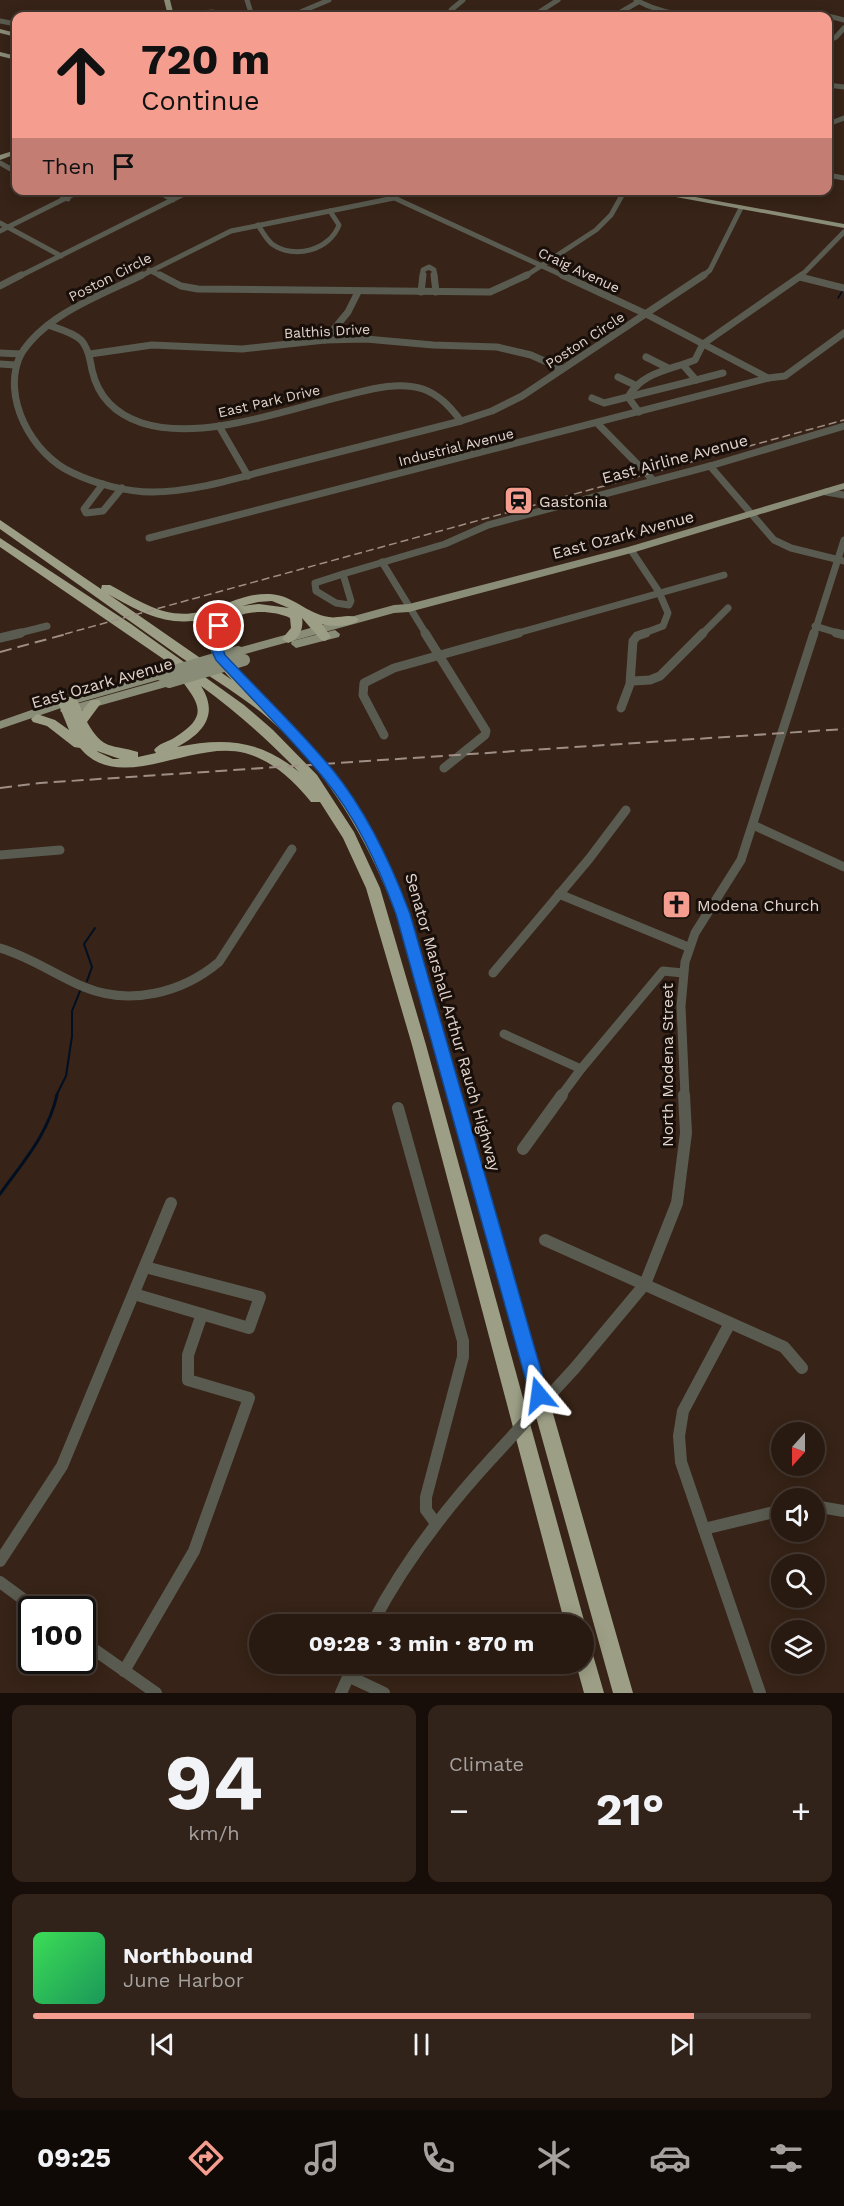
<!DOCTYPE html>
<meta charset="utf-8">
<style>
:root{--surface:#291a11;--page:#31231a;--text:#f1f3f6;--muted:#a5a19f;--line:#453831;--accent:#f59d8f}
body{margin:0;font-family:"Work Sans",sans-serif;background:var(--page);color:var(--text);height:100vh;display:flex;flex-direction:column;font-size:22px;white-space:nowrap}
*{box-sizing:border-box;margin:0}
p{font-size:20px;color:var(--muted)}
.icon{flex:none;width:33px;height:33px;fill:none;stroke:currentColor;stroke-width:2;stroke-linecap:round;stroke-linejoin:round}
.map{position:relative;height:1693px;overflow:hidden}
.sheet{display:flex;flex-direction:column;gap:12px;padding:12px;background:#170e09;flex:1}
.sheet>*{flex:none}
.guide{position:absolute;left:12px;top:12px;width:820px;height:183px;border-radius:12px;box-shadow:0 3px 15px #0003,0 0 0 2px var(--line);background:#f59d8f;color:#111;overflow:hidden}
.needle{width:39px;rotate:201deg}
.tools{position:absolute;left:771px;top:1422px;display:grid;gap:12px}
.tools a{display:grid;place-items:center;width:54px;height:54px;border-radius:50%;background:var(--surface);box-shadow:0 3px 15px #0003,0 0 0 2px var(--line);font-size:30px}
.speed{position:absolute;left:18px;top:1596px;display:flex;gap:12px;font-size:30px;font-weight:700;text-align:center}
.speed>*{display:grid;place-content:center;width:78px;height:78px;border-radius:50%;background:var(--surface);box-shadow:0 3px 15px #0003,0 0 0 2px var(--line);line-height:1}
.speed .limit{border:3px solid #111;border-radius:9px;background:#fff;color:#111}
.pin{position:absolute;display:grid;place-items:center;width:51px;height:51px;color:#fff;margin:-26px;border:3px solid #fff;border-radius:50%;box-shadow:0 2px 6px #0007}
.me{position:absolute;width:66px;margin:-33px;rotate:344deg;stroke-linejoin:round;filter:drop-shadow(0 0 4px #0008)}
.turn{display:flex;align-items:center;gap:21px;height:126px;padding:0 30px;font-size:27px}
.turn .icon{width:78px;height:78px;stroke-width:2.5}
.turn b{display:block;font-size:42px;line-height:51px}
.then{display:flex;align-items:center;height:57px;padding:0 30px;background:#0003;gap:12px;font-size:22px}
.big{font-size:45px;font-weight:700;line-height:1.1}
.sheet .widget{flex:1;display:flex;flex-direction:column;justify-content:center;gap:9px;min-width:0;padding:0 21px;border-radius:12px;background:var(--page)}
.sheet .dial{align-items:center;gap:0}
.dial b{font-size:78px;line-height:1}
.song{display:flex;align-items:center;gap:18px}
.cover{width:72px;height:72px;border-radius:9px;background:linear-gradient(135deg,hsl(130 70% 55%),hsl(150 70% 35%))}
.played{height:6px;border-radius:3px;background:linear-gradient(90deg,var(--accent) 85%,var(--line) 85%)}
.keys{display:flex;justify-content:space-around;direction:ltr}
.heat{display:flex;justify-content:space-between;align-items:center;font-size:33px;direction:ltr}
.sheet .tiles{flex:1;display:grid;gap:12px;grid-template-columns:1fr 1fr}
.widget:last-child{grid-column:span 2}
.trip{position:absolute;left:249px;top:1614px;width:345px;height:60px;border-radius:30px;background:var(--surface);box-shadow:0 3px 15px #0003,0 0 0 2px var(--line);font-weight:700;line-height:60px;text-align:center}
.tabs{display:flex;height:96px;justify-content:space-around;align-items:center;background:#100a07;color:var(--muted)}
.tabs .icon{width:42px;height:42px}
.tabs .selected{color:var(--accent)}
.tabs b{font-size:27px;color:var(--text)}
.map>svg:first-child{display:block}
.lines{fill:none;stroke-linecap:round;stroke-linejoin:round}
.stream-far2{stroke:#000f21;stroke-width:1.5}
.stream-far1{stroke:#000f21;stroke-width:2}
.stream{stroke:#000f21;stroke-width:3}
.minor-far3{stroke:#595b50;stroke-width:5}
.minor-far2{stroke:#595b50;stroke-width:7}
.minor-far1{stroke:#595b50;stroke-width:9}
.minor{stroke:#595b50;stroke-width:12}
.major{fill:#898c76;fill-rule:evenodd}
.highway{fill:#9c9f85;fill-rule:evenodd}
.rail-far1{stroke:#9f8e85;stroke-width:1.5;stroke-dasharray:8 4;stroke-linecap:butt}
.rail{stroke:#9f8e85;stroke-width:2;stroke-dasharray:12 6;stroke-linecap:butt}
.minor-bridge{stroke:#595b50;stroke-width:12}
.major-bridge{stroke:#898c76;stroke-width:12}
.route{fill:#1a73e8;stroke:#114b97;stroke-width:1.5}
.labels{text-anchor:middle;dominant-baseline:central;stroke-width:6;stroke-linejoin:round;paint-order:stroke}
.far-street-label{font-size:14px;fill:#e2d4cc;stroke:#180f0a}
.street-label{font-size:16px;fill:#e2d4cc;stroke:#180f0a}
.poi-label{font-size:16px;fill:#e2d4cc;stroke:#180f0a;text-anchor:start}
</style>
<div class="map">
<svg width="844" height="1693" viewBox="0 0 844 1693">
<rect width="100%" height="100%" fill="#372317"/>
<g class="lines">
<path class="stream-far2" d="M 838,298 L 843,290"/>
<g class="stream-far1">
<path d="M 87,981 L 92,967 L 84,944 L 95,928"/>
<path d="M 56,1096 L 66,1076 L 72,1036 L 72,1011 L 80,991"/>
</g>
<path class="stream" d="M 0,1194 C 23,1162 48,1134 57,1095"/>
<g class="minor-far3">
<path d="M 247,0 L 252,16"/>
<path d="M 636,0 C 698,35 777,0 844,20"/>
<path d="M 170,15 L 213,12 L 215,16"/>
<path d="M 291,16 L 329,0"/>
<path d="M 450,16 L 451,10 L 463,0"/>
<path d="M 533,16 L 558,0"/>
<path d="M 614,16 L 638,2"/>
<path d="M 0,21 L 16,24"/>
<path d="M 828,41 L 836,37 L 844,28"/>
<path d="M 828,85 L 844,87"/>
<path d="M 828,124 L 844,118"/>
<path d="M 0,163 L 16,172"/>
<path d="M 828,175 L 844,178"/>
<path d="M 52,190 L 68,199"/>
<path d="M 156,190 L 173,200"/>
<path d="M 377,190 L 566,277"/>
<path d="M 0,223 L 61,256"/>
<path d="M 258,225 C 262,231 266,239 272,244 C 294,260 330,250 339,225 L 330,211"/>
<path d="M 0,231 L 82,190"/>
<path d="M 149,270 L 163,277"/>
<path d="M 18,277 L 192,190"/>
<path d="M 139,277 L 231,231 L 394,198"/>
<path d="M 422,277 L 423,270 L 429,267 L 434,270 L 435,277"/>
<path d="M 524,277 L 596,230 L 611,215 L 625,190"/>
<path d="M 702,277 L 710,270 L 741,208"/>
<path d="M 800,277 L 844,232"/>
</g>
<g class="minor-far2">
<path d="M 142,275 C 101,295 46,314 21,354 C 0,396 32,455 73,473 C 96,484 127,492 152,492 C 194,492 236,478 276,468 C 338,452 399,437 461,421 L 492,411 L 522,396 L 704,275"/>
<path d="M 160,275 L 181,286 L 198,289 L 490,292 L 527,275"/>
<path d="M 434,275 L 436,292"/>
<path d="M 562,275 L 646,314 L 768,378"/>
<path d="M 800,277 L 844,288"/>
<path d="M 0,286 L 21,275"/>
<path d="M 421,292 L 423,275"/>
<path d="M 48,325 C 59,329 72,332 81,340 C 88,348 90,359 92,370 C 98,397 115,414 142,423 C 202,442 288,409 347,395 C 371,389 399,381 423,389 C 440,395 451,408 461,421"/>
<path d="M 325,340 L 348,312 L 358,292"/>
<path d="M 0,353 L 21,354"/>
<path d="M 90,354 L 152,345 L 242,349 L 325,340 L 366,339 L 433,345 L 497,347 L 531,355 L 562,369"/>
<path d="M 646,357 L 668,368"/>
<path d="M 0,364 L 15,365"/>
<path d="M 683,365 L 696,380 L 723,373"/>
<path d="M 618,377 L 637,386"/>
<path d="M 592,398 L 604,403 L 696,380"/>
<path d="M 639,412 L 628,397 C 642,372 670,370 695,360 L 703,344 L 802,275"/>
<path d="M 597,423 L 653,480"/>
<path d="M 219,426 L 248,476"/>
<path d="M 710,466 L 774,540 L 791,548 L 844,561"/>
<path d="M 103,484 L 84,509 L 86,513 L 103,511 L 122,488"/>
<path d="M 826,492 L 844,495"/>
<path d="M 149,538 L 768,378 L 785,376 L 844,333"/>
<path d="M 631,550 L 659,592 L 668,613 L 663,626 L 642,634"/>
<path d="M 382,562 L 426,634"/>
<path d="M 343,574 L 351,601 L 349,605 L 336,603 L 316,591 L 315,583 Z"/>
<path d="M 343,574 L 445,544 L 488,525 L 710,466 L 844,426"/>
<path d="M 815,626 L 841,634"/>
<path d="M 15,634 L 47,626"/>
<path d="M 514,634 L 724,575"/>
<path d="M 702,634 L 728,608"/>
<path d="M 814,634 L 844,540"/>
</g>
<g class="minor-far1">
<path d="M 425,633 L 486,731 L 485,735 L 444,768"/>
<path d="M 836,633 L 844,635"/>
<path d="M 0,638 L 21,633"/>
<path d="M 633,681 L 650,680 L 660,676 L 703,633"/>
<path d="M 621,708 L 630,684 L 633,641 L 637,636 L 646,633"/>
<path d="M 384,735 L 363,695 L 364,683 L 394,668 L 519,633"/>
<path d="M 753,825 L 844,867"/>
<path d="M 0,855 L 60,850"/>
<path d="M 559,894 L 688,947"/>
<path d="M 0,948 C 31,957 55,975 84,987 C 130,1006 182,993 219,962 L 292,849"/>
<path d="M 493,973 L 589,859 L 626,810"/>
<path d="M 504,1034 L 581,1069"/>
<path d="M 561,1096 L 581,1069 L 663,971 L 683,973"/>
<path d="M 685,1096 L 681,1006 L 685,962 L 695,933 L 741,860 L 814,633"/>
</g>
<g class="minor">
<path d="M 398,1108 L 463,1341 L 463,1357 L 426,1497 L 426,1510 L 435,1522"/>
<path d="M 523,1149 L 562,1095"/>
<path d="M 545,1240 L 784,1347 L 802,1368"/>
<path d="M 134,1294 L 249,1328 L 260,1297 L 145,1267"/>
<path d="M 730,1323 L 683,1411 L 679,1436 L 681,1462 L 760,1693"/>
<path d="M 574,1369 L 645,1284 L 677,1203 L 686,1133 L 684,1095"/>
<path d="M 814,1506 L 844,1511"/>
<path d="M 704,1529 L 782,1510"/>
<path d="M 0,1561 L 62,1466 L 171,1203"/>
<path d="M 0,1582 L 38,1610"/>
<path d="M 372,1624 C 404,1562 446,1508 493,1457"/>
<path d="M 82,1641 L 156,1693"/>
<path d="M 124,1671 L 194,1551 L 249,1398 L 188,1380 L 188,1355 L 202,1314"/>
<path d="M 348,1676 L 384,1693"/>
<path d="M 341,1693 L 354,1664"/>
</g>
<g class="major">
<path d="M 164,0 L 170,0 L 174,16 L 168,16 Z"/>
<path d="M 0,29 L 16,33 L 16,37 L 0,33 Z"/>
<path d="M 0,52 L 16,56 L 16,60 L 0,56 Z"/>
<path d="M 16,150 L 16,154 L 0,160 L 0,155 Z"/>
<path d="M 638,190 L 657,190 L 844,224 L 844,228 Z"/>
<path d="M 844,483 L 844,489 L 635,552 L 409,612 L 394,613 L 238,656 L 233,652 L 234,649 L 394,605 L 409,604 L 628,547 Z"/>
<path d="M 335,630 L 340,634 L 339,637 L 296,648 L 291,644 L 292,641 Z"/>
<path d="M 161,671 L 166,675 L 165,678 L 67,706 L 0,729 L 0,721 L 60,700 Z"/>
<path d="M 169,678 L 174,682 L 173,685 L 66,715 L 60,711 L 62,708 Z"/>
</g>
<g class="highway">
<path d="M 0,520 L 101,589 L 102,585 L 110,585 C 148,606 173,624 217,607 C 234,600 252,593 270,594 C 293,595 307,614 329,617 C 339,619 352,612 359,620 C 351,627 333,627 322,624 L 331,637 L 325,641 L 321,640 L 302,618 C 304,628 299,640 288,643 L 282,639 L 291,628 L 290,618 C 267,607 215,609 221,645 C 224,663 244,677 255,690 L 257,693 L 255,696 C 329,749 377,831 410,914 L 633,1693 L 613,1693 L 396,914 C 368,840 328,771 268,718 C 242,696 210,677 182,658 C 121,615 61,572 0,529 ZM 108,594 C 150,618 177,631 225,613 C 195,634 212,660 232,680 ZM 272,601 L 289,608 L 259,604 L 242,606 L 258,602 Z"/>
<path d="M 0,538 L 131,624 L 244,705 L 273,730 L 317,775 L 354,832 L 380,888 L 426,1045 L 585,1624 L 584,1627 L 584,1624 L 565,1624 L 412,1045 L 366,888 L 343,838 L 320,802 L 311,802 C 294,781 272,760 245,753 C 191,739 120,796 80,748 L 74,747 L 47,726 L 33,722 L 31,719 L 37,714 L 55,720 L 69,730 L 58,703 L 60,700 L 72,696 L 76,697 L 82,711 L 91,700 L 99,700 L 101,703 L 87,722 C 103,751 112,744 138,752 L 138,757 L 156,753 L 154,750 C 158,744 167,742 174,738 C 215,713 194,700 176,672 L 178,669 L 0,547 ZM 201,686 C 237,712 268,740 299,772 C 261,740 225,737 177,747 C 204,733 219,714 201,686 ZM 97,751 L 120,759 L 113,759 L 98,752 Z"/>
<path d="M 584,1645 L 591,1648 L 604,1693 L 584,1693 L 576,1664 L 584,1664 Z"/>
</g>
<path class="rail-far1" d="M 65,634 L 844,420"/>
<g class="rail">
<path d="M 0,652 L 70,633"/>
<path d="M 0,788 L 40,783 L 844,729"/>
</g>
<path class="minor-bridge" d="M 493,1457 L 574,1369"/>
<g class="major-bridge">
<path d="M 161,675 L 238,652"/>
<path d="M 169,682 L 244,660"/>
</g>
</g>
<path class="route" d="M 219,622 L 225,626 L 220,640 L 225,655 C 261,693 299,729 332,769 C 367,812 391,863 410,914 L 548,1395 L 545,1401 L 539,1404 L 533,1401 L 530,1395 L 396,914 C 378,865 356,816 322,776 C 289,736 251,698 216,660 C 210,648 204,629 219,622 Z"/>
<defs>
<symbol id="station-square" viewBox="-11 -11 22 22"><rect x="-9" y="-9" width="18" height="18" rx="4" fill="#f59d8f" stroke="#180f0a"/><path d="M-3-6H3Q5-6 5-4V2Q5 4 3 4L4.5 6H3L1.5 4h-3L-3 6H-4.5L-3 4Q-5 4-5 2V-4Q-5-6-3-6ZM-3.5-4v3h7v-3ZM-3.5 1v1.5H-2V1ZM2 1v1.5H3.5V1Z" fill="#111"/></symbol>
<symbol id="church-square" viewBox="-11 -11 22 22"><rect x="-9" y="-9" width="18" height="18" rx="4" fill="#f59d8f" stroke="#180f0a"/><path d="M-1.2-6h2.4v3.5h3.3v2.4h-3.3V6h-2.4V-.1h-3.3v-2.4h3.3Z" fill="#111"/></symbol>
</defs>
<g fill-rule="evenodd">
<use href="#station-square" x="502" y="484" width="33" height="33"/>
<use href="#church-square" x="660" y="888" width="33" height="33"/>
</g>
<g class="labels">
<g class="far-street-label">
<text transform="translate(579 270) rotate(25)">Craig Avenue</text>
<text transform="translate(110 277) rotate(-27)">Poston Circle</text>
<text transform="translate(327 331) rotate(-3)">Balthis Drive</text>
<text transform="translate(585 340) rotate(-33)">Poston Circle</text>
<text transform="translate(269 401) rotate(-13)">East Park Drive</text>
<text transform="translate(456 447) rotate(-14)">Industrial Avenue</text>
</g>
<g class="street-label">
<text transform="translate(675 459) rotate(-15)">East Airline Avenue</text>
<text transform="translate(623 535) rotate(-15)">East Ozark Avenue</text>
<text transform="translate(102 683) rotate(-16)">East Ozark Avenue</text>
<text transform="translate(453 1022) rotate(74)">Senator Marshall Arthur Rauch Highway</text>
<text transform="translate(667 1065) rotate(-90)">North Modena Street</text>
</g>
<g class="poi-label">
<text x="539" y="501">Gastonia</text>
<text x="697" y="905">Modena Church</text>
</g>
</g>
</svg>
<div class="tools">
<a><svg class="needle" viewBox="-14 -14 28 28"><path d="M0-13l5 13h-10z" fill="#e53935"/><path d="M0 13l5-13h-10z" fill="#a5a19f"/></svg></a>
<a><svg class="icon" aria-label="sound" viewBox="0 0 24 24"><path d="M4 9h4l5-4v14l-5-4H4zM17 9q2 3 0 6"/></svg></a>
<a><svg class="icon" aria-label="search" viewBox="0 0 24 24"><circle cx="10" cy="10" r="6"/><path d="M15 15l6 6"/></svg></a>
<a><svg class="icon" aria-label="layers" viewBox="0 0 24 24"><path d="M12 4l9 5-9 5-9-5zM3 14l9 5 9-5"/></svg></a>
</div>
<div class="speed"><div class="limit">100</div></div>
<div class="pin" style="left:219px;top:626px;background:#d93025"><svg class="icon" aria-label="arrive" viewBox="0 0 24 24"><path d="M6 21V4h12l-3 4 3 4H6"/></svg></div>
<svg class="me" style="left:539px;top:1395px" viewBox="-20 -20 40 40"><path d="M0-17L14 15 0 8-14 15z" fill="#1a73e8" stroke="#fff" stroke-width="4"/></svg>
<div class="trip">09:28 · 3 min · 870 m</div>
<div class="guide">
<div class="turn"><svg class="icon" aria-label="ahead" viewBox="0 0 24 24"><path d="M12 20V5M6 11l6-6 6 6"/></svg><div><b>720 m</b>Continue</div></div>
<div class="then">Then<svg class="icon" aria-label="arrive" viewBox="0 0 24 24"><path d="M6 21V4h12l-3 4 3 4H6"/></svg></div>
</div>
</div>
<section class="sheet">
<div class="tiles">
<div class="widget dial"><b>94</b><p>km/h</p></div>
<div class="widget"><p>Climate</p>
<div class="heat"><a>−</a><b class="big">21°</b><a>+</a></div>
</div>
<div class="widget">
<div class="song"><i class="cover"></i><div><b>Northbound</b><p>June Harbor</p></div></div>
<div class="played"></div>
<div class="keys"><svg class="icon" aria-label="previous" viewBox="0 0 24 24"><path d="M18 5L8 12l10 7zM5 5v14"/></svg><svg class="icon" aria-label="pause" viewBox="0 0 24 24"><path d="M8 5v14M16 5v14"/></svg><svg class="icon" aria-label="next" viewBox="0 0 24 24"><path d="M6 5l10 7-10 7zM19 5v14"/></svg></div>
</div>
</div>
</section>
<nav class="tabs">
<b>09:25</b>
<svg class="icon selected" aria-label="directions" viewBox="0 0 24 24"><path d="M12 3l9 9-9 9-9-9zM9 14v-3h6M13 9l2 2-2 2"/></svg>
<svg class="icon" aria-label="music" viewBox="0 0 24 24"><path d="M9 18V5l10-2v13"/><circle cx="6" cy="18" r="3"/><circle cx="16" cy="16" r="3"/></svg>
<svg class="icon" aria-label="phone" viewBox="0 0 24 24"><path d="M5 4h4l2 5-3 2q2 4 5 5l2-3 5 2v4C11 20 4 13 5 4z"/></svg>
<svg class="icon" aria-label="climate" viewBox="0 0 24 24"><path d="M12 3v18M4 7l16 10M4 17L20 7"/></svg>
<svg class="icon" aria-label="car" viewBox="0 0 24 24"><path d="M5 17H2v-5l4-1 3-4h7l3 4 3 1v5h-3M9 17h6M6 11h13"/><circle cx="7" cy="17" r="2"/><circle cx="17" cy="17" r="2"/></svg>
<svg class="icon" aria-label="filters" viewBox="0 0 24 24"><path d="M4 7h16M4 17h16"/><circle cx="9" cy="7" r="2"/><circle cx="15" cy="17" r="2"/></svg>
</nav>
